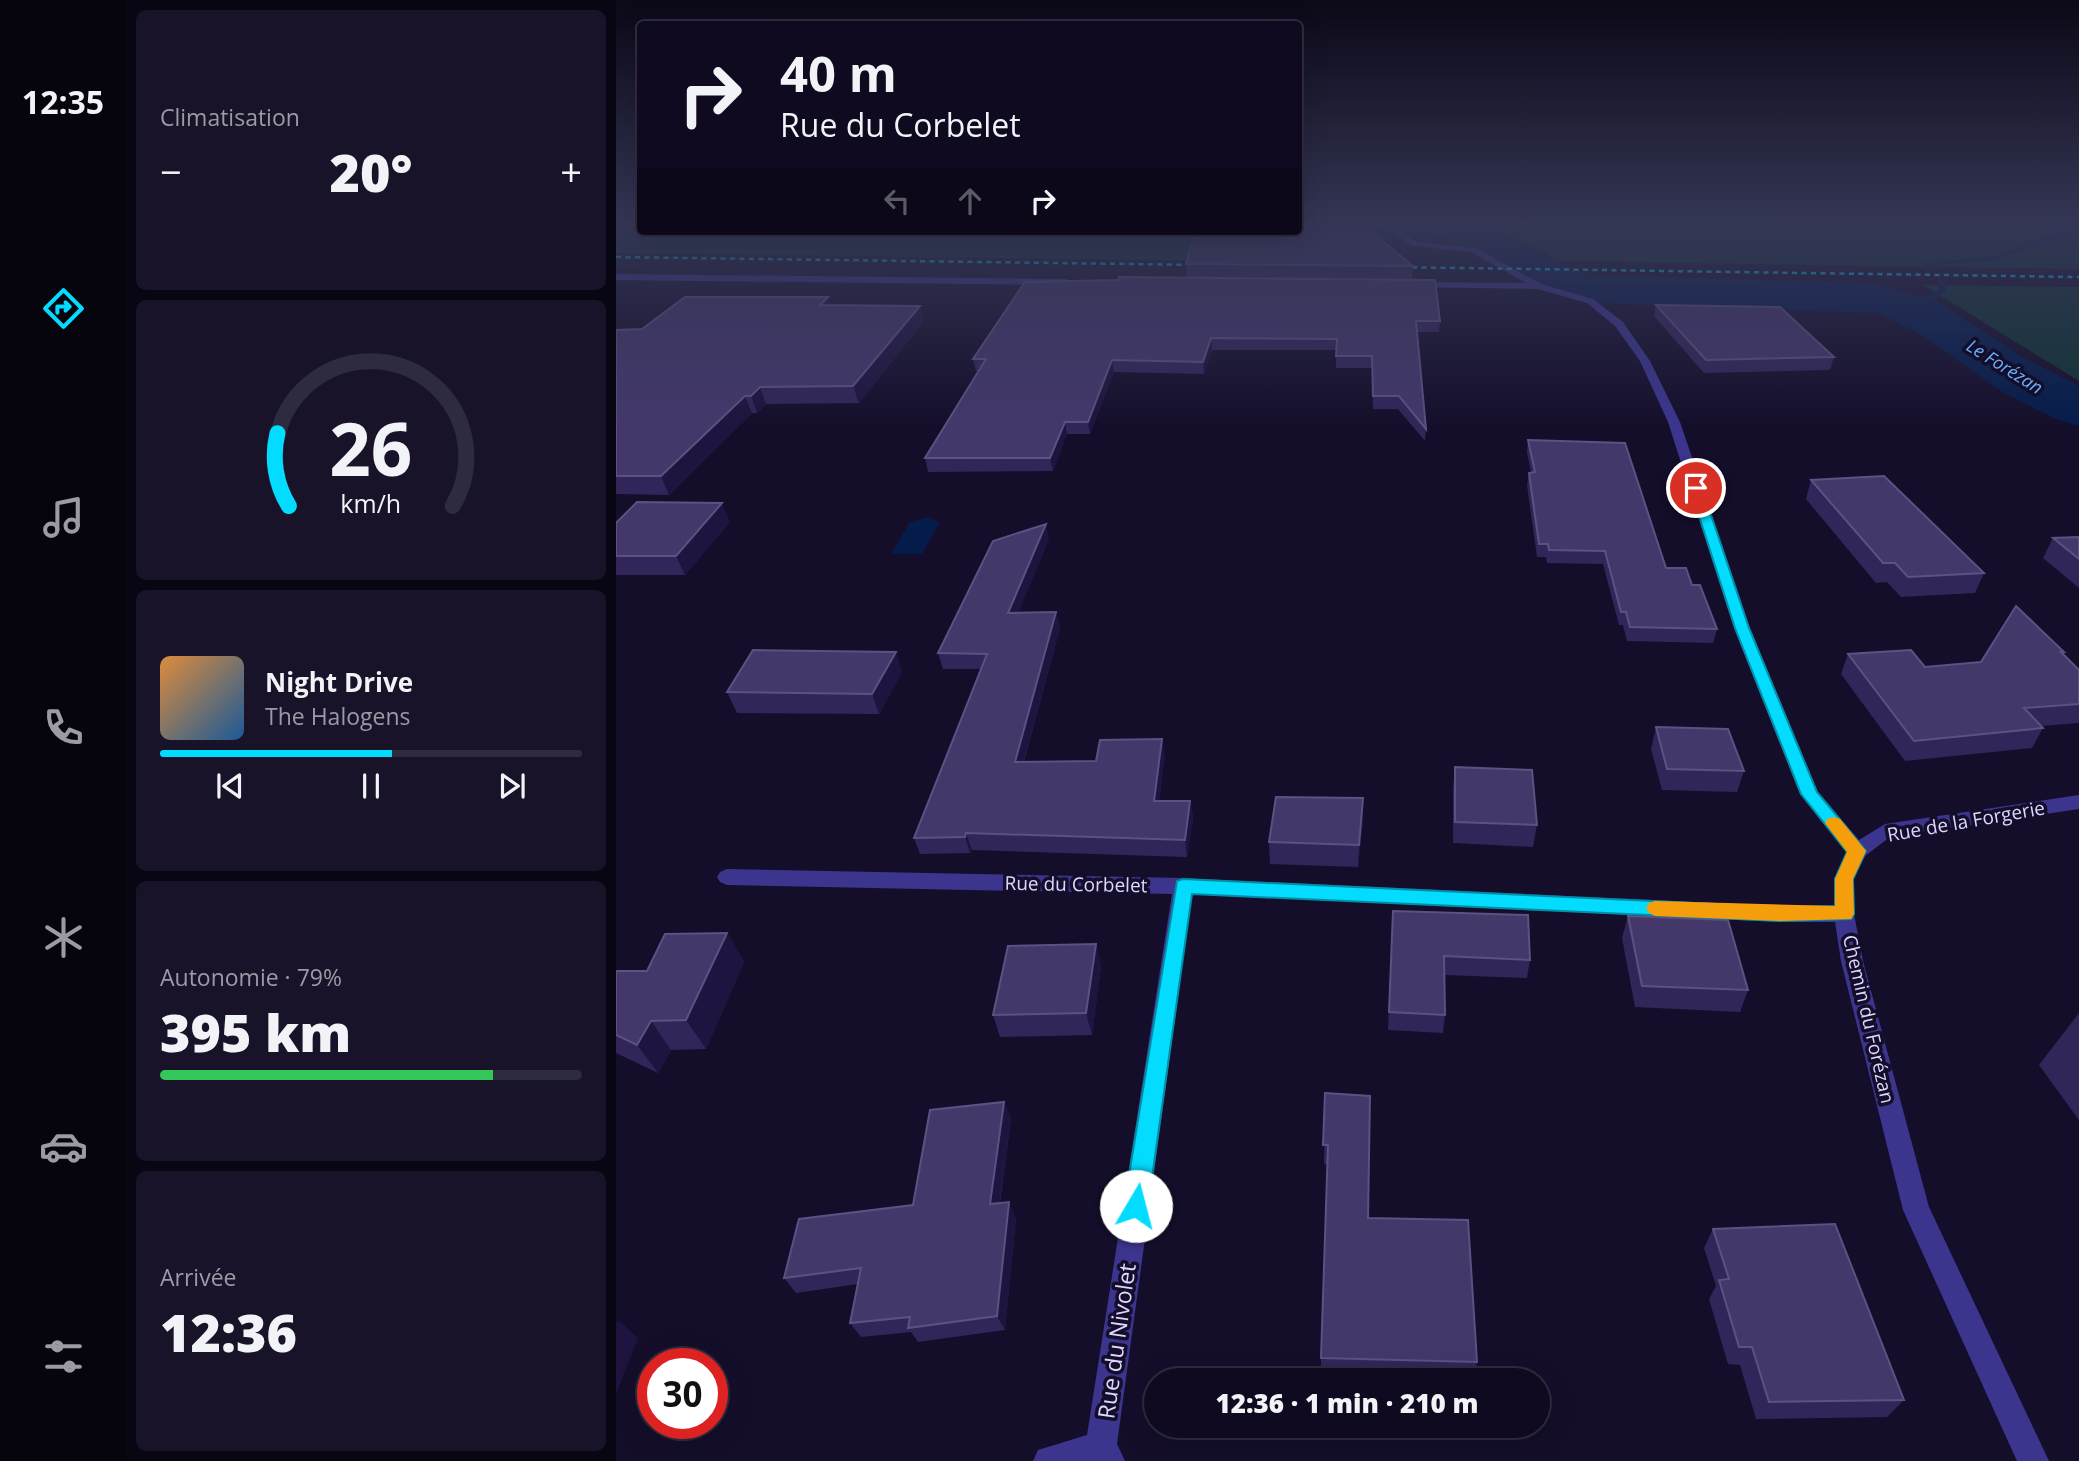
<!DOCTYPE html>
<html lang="fr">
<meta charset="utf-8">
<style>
:root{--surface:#0f0a20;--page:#181329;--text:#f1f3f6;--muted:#9b9aa5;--line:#2f2b3e;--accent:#03dcff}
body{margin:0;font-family:"Open Sans",sans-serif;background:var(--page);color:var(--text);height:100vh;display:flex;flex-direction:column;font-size:26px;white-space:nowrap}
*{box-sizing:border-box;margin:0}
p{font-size:23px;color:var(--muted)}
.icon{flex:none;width:38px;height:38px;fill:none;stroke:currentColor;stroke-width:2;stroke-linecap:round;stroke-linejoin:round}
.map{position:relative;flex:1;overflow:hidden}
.side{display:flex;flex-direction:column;gap:10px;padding:10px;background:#080612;width:490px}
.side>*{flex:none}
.top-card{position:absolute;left:21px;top:21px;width:665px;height:214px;border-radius:7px;box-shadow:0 7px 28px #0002,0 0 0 2px var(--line);background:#0f0a20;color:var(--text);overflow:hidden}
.speed{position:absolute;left:21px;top:1348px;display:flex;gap:14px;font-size:35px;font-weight:700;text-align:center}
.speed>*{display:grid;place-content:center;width:91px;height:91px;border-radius:50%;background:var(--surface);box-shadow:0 7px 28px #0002,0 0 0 2px var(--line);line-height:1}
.speed .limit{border:10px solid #d22;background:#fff;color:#111}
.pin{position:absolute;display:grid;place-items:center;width:60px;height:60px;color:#fff;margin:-30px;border:4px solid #fff;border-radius:50%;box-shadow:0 2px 7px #0007}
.me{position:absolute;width:77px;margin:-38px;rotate:8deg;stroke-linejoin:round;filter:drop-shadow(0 0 5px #0008)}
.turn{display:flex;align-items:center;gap:24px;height:147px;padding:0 28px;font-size:32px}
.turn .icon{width:91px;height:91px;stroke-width:2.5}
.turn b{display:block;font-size:49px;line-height:60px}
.lanes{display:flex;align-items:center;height:66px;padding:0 28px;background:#0003;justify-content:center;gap:35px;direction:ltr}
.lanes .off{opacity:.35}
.big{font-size:52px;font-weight:800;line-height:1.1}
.side .tile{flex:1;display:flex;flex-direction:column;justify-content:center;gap:10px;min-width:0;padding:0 24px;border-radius:10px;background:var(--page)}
.side .dial{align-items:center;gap:0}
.dial svg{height:182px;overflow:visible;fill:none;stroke:var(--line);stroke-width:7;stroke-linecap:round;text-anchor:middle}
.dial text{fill:var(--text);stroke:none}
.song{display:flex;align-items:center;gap:21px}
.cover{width:84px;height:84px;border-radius:10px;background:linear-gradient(135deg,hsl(30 70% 55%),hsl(210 70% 35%))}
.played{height:7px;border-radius:4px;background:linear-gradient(90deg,var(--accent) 55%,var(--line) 55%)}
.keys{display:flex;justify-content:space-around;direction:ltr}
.heat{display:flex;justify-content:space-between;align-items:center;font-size:38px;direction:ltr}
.charge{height:10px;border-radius:5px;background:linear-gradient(90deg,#34c759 79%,var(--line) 0)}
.trip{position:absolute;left:528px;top:1368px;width:406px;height:70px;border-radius:35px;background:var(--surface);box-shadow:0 7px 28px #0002,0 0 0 2px var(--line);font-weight:800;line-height:70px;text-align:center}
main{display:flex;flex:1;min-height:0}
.dock{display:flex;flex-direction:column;width:126px;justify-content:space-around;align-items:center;background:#06040d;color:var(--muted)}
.dock .icon{width:49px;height:49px}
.dock .active{color:var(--accent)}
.dock b{font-size:32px;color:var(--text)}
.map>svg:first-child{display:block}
.green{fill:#103434}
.water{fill:#051c4b}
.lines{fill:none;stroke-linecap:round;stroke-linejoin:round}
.stream{fill:#051c4b;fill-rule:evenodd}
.river{fill:#051c4b;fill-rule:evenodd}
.minor{fill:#3b358d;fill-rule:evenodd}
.rail{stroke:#03dcff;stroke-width:2.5;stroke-dasharray:5 4.5;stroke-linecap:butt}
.wall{fill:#322559}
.shaded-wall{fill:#1e143f}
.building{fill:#44386b;stroke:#5c5182;stroke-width:2}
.route{fill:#03dcff;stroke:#028fa6;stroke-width:2}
.slow{fill:#f59e0b}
.labels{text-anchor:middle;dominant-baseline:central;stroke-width:7;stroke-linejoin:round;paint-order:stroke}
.far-water-label{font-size:18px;font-style:italic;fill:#65b1ff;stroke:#140e2a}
.street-label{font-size:19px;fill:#ddd7ff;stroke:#140e2a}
.near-street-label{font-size:23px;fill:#ddd7ff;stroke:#140e2a}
</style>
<main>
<nav class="dock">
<b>12:35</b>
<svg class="icon active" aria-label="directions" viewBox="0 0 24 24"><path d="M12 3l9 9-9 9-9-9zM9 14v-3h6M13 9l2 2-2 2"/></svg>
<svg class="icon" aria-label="music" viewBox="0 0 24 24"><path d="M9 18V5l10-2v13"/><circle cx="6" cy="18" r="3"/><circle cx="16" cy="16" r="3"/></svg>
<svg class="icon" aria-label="phone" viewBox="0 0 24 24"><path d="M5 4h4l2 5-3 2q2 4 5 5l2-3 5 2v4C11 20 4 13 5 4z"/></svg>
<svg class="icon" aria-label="climate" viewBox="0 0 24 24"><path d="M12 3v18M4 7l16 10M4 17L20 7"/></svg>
<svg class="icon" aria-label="car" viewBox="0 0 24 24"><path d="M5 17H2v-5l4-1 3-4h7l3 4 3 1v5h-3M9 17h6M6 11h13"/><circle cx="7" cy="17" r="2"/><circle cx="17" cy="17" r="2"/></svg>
<svg class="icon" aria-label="filters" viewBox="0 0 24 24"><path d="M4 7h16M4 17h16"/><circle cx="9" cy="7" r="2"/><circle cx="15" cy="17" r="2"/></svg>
</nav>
<section class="side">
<div class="tile"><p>Climatisation</p>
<div class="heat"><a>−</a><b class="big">20°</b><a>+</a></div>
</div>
<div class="tile dial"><svg viewBox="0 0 100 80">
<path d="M14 69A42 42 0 1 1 86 69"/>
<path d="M14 69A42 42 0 0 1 9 37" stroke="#03dcff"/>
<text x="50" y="56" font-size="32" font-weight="700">26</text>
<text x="50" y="72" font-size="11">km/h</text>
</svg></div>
<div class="tile">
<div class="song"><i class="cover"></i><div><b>Night Drive</b><p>The Halogens</p></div></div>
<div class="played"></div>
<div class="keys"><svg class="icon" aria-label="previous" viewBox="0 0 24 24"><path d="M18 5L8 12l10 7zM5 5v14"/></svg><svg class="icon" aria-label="pause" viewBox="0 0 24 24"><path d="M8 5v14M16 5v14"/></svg><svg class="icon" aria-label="next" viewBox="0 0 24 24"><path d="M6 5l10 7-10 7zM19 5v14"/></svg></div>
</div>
<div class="tile"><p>Autonomie · 79%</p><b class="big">395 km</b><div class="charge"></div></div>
<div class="tile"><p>Arrivée</p><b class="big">12:36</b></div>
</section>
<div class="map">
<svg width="1463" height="1461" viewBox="0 0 1463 1461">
<rect width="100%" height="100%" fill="#140e2a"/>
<g class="green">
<path d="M 0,224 L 24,224 L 24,231 L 682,231 L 737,224 L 640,261 L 0,253 Z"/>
<path d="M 870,224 L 1463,224 L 1463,269 L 944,261 Z"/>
<path d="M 1307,285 L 1463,287 L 1463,381 Z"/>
</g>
<path class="water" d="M 312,517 L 324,522 L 306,554 L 275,554 L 294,522 Z"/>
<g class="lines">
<g class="stream">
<path d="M 1463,227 L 1463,231 L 1413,247 L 1382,260 L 1318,265 L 1312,270 L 1308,268 L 1308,264 L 1312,262 L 1380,256 L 1407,243 Z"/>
<path d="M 1322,280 L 1328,280 L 1331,291 L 1316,301 L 1285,305 L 1281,302 L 1311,297 L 1323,290 Z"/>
</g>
<path class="river" d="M 814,224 L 866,224 L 957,269 L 977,275 L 1252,283 L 1290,291 L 1327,305 L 1410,359 L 1463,386 L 1463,426 L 1442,420 L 1388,393 L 1307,336 L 1263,313 L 975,303 L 925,289 L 820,233 Z"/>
<g class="minor">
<path d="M 763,224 L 772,224 L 802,242 L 860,248 L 925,284 L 977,299 L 1007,322 L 1034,361 L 1064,422 L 1134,628 L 1201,791 L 1243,840 L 1269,824 L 1463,795 L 1463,809 L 1274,837 L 1249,856 L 1238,879 L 1238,914 L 1247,961 L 1313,1207 L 1433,1461 L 1401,1461 L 1287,1210 L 1225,961 L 1219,922 L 1164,922 L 576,894 L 501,1444 L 509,1461 L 417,1461 L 422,1450 L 471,1435 L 556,894 L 111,885 L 104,882 L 101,877 L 104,872 L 111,869 L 567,878 L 1164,906 L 1218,906 L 1218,879 L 1231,852 L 1184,794 L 1118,628 L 1052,422 L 1024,361 L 999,326 L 971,303 L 922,289 L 793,287 L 793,283 L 796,282 L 910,283 L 855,252 L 797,246 Z"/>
<path d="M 0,274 L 450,279 L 455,282 L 450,285 L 0,280 Z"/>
</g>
<g class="rail">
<path d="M 0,257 L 588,265"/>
<path d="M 777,267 L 1463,277"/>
</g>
</g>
<g class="wall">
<path d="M 570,264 L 797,266 L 796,279 L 571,277 Z"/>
<path d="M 409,282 L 824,321 L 823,332 L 801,332 L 810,429 L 809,441 L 782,409 L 757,409 L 756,368 L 720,368 L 720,350 L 596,350 L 588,374 L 498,372 L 474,434 L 451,434 L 437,471 L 312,472 L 309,458 L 362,371 L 360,371 L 357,359 Z"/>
<path d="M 212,297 L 214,305 L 308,321 L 243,403 L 150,404 L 141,413 L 136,413 L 53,495 L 0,494 L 0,330 L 26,329 Z"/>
<path d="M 1040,305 L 1218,357 L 1214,370 L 1088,373 L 1038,316 Z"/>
<path d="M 912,440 L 1050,568 L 1076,585 L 1101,629 L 1097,643 L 1011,641 L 1007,625 L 1003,625 L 987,564 L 931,563 L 930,557 L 921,557 L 911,485 L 913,473 L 915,472 L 911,452 Z"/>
<path d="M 1195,480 L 1368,573 L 1359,593 L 1285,597 L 1271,582 L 1260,583 L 1190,499 Z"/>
<path d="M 114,522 L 69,575 L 0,575 L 0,523 Z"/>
<path d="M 1463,537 L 1463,588 L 1427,558 L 1437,538 Z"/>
<path d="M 433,539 L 402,613 L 440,612 L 444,628 L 408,762 L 480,761 L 549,755 L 543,801 L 574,801 L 577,818 L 571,857 L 356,850 L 354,853 L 304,854 L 298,838 L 365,669 L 327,669 L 322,653 Z"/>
<path d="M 1448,652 L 1447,654 L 1463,670 L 1463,723 L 1425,726 L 1427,728 L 1416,748 L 1289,761 L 1225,674 L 1232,654 L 1309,667 L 1365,662 Z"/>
<path d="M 286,672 L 263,714 L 121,713 L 111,692 Z"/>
<path d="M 1040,727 L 1128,771 L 1121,792 L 1046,790 L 1035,749 Z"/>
<path d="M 839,767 L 921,825 L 917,847 L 837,843 L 837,789 Z"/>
<path d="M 747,798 L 747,820 L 742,867 L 654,864 L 653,842 Z"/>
<path d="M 777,911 L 914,960 L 911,978 L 829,975 L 829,1015 L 827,1033 L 772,1030 Z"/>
<path d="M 1012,916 L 1132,990 L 1124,1012 L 1019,1007 L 1006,938 Z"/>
<path d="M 111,933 L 128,962 L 90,1049 L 55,1050 L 42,1073 L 0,1053 L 0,971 L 31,971 Z"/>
<path d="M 480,944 L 485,966 L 476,1035 L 384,1037 L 377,1015 Z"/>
<path d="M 1463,1013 L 1463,1120 L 1423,1065 Z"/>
<path d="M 709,1093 L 752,1218 L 861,1362 L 857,1379 L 705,1374 L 705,1358 L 712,1165 L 708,1164 Z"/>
<path d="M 388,1102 L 395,1119 L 384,1203 L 400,1218 L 389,1330 L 302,1342 L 295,1332 L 245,1337 L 234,1323 L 242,1284 L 180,1293 L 168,1278 L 297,1205 Z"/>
<path d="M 1097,1229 L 1288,1400 L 1271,1417 L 1140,1419 L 1124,1365 L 1112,1364 L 1093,1299 L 1100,1286 L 1088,1248 Z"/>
</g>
<g class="shaded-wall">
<path d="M 212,297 L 217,313 L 204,305 Z"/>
<path d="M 304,306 L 308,321 L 243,403 L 237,386 Z"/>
<path d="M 595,338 L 596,350 L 588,374 L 587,362 Z"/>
<path d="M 496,360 L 498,372 L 474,434 L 472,422 Z"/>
<path d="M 144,387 L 150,404 L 141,413 L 135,396 Z"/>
<path d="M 129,396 L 136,413 L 53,495 L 45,476 Z"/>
<path d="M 449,422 L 451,434 L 437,471 L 434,458 Z"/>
<path d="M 106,503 L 114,522 L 69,575 L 60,556 Z"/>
<path d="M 430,524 L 433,539 L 396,628 L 392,613 Z"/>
<path d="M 440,612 L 444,628 L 403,779 L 399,762 Z"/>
<path d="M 280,652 L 286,672 L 263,714 L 256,694 Z"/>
<path d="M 546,739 L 549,755 L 541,817 L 538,801 Z"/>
<path d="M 747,798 L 747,820 L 742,867 L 743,845 Z"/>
<path d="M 574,801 L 577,818 L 571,857 L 569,840 Z"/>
<path d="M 350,833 L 356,850 L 354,853 L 349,837 Z"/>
<path d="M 111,933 L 128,962 L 90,1049 L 70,1020 Z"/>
<path d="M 480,944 L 485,966 L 476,1035 L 470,1013 Z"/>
<path d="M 35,1021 L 55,1050 L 42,1073 L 21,1045 Z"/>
<path d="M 388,1102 L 395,1119 L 381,1220 L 374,1204 Z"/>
<path d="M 393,1202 L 400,1218 L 389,1330 L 381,1316 Z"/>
<path d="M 2,1320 L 22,1338 L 0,1395 L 0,1324 Z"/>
</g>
<g class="building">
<path d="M 682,224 L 746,224 L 797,266 L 570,264 L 579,231 L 682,231 Z"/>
<path d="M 503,277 L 819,280 L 824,321 L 800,321 L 810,429 L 783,396 L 757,396 L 756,356 L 720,356 L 721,339 L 595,338 L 587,362 L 496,360 L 472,422 L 449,422 L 434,458 L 309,458 L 370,359 L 357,359 L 409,282 L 502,280 Z"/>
<path d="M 69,297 L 212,297 L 204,305 L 304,306 L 237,386 L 144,387 L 135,396 L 129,396 L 45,476 L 0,476 L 0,330 L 26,329 Z"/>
<path d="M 1040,305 L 1164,307 L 1218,357 L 1090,360 Z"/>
<path d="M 912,440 L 1009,443 L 1050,568 L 1070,568 L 1076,585 L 1084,585 L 1101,629 L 1014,627 L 1010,612 L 1005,612 L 989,551 L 933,550 L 932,544 L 923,544 L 913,473 L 919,472 Z"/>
<path d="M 1268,476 L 1368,573 L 1292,577 L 1279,563 L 1267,563 L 1195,480 Z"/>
<path d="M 21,502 L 106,503 L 60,556 L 0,556 L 0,523 Z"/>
<path d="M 430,524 L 392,613 L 440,612 L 399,762 L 480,761 L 484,740 L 546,739 L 538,801 L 574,801 L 569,840 L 350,833 L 349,837 L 298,838 L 371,654 L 322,653 L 377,541 Z"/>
<path d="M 1463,537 L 1463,559 L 1437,538 Z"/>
<path d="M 1400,606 L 1448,652 L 1445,652 L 1463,670 L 1463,704 L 1408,708 L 1427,728 L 1298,741 L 1232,654 L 1295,650 L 1309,667 L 1365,662 Z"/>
<path d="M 137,650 L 280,652 L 256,694 L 111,692 Z"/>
<path d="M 1040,727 L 1112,729 L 1128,771 L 1051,769 Z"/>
<path d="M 839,767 L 916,770 L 921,825 L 839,822 Z"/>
<path d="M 660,797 L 747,798 L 743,845 L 653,842 Z"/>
<path d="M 777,911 L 912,915 L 914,960 L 828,956 L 829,1015 L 773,1012 Z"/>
<path d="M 1012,916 L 1112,920 L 1132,990 L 1026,986 Z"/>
<path d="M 111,933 L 70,1020 L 35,1021 L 21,1045 L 0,1035 L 0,971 L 31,971 L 49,934 Z"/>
<path d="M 480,944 L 470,1013 L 377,1015 L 392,946 Z"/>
<path d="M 709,1093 L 754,1096 L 752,1218 L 852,1220 L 861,1362 L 705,1358 L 712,1145 L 707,1145 Z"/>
<path d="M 388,1102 L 374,1204 L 393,1202 L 381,1316 L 292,1328 L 294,1317 L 234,1323 L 245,1268 L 168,1278 L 183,1219 L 297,1205 L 314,1110 Z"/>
<path d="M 1219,1224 L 1288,1400 L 1153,1402 L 1136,1347 L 1123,1347 L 1103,1280 L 1113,1279 L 1097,1229 Z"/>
</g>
<linearGradient id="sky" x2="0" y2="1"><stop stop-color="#0b0817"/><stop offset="0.52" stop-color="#343655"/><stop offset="1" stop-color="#343655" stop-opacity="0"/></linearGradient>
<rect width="1463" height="428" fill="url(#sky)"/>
<path class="route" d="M 1080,485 L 1086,488 L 1133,628 L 1201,792 L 1250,851 L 1237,879 L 1238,914 L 1235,919 L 1164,921 L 576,894 L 532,1206 L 529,1214 L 520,1218 L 512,1214 L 508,1206 L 561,881 L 567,879 L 1164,907 L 1219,906 L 1219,879 L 1231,852 L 1185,794 L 1119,628 L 1074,488 Z"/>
<path class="slow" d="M 1218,817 L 1224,819 L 1250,851 L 1237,879 L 1238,914 L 1235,919 L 1164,921 L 1039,916 L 1033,913 L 1030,908 L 1033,903 L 1039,901 L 1219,906 L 1219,879 L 1231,852 L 1209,823 L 1211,819 Z"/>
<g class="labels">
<g class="far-water-label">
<text transform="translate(1389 366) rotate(32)">Le Forézan</text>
</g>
<g class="street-label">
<text transform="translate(1350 821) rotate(-10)">Rue de la Forgerie</text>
<text transform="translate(460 884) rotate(1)">Rue du Corbelet</text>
<text transform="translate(1253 1019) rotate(77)">Chemin du Forézan</text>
</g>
<g class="near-street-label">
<text transform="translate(500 1341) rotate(-82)">Rue du Nivolet</text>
</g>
</g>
</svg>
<div class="speed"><div class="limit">30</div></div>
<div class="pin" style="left:1080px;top:488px;background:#d93025"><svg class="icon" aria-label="arrive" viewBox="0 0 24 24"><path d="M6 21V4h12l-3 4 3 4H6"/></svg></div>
<svg class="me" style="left:520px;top:1206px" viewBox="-20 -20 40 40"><circle r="19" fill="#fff"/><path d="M0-13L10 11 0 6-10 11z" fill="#03dcff"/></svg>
<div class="trip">12:36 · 1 min · 210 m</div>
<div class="top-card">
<div class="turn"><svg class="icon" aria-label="right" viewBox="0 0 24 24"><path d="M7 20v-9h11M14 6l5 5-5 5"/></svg><div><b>40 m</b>Rue du Corbelet</div></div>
<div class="lanes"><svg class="icon off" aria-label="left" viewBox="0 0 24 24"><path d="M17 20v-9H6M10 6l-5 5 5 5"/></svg><svg class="icon off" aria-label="ahead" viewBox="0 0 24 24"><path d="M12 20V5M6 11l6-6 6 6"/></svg><svg class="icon" aria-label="right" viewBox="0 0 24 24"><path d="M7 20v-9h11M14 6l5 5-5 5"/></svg></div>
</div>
</div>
</main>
